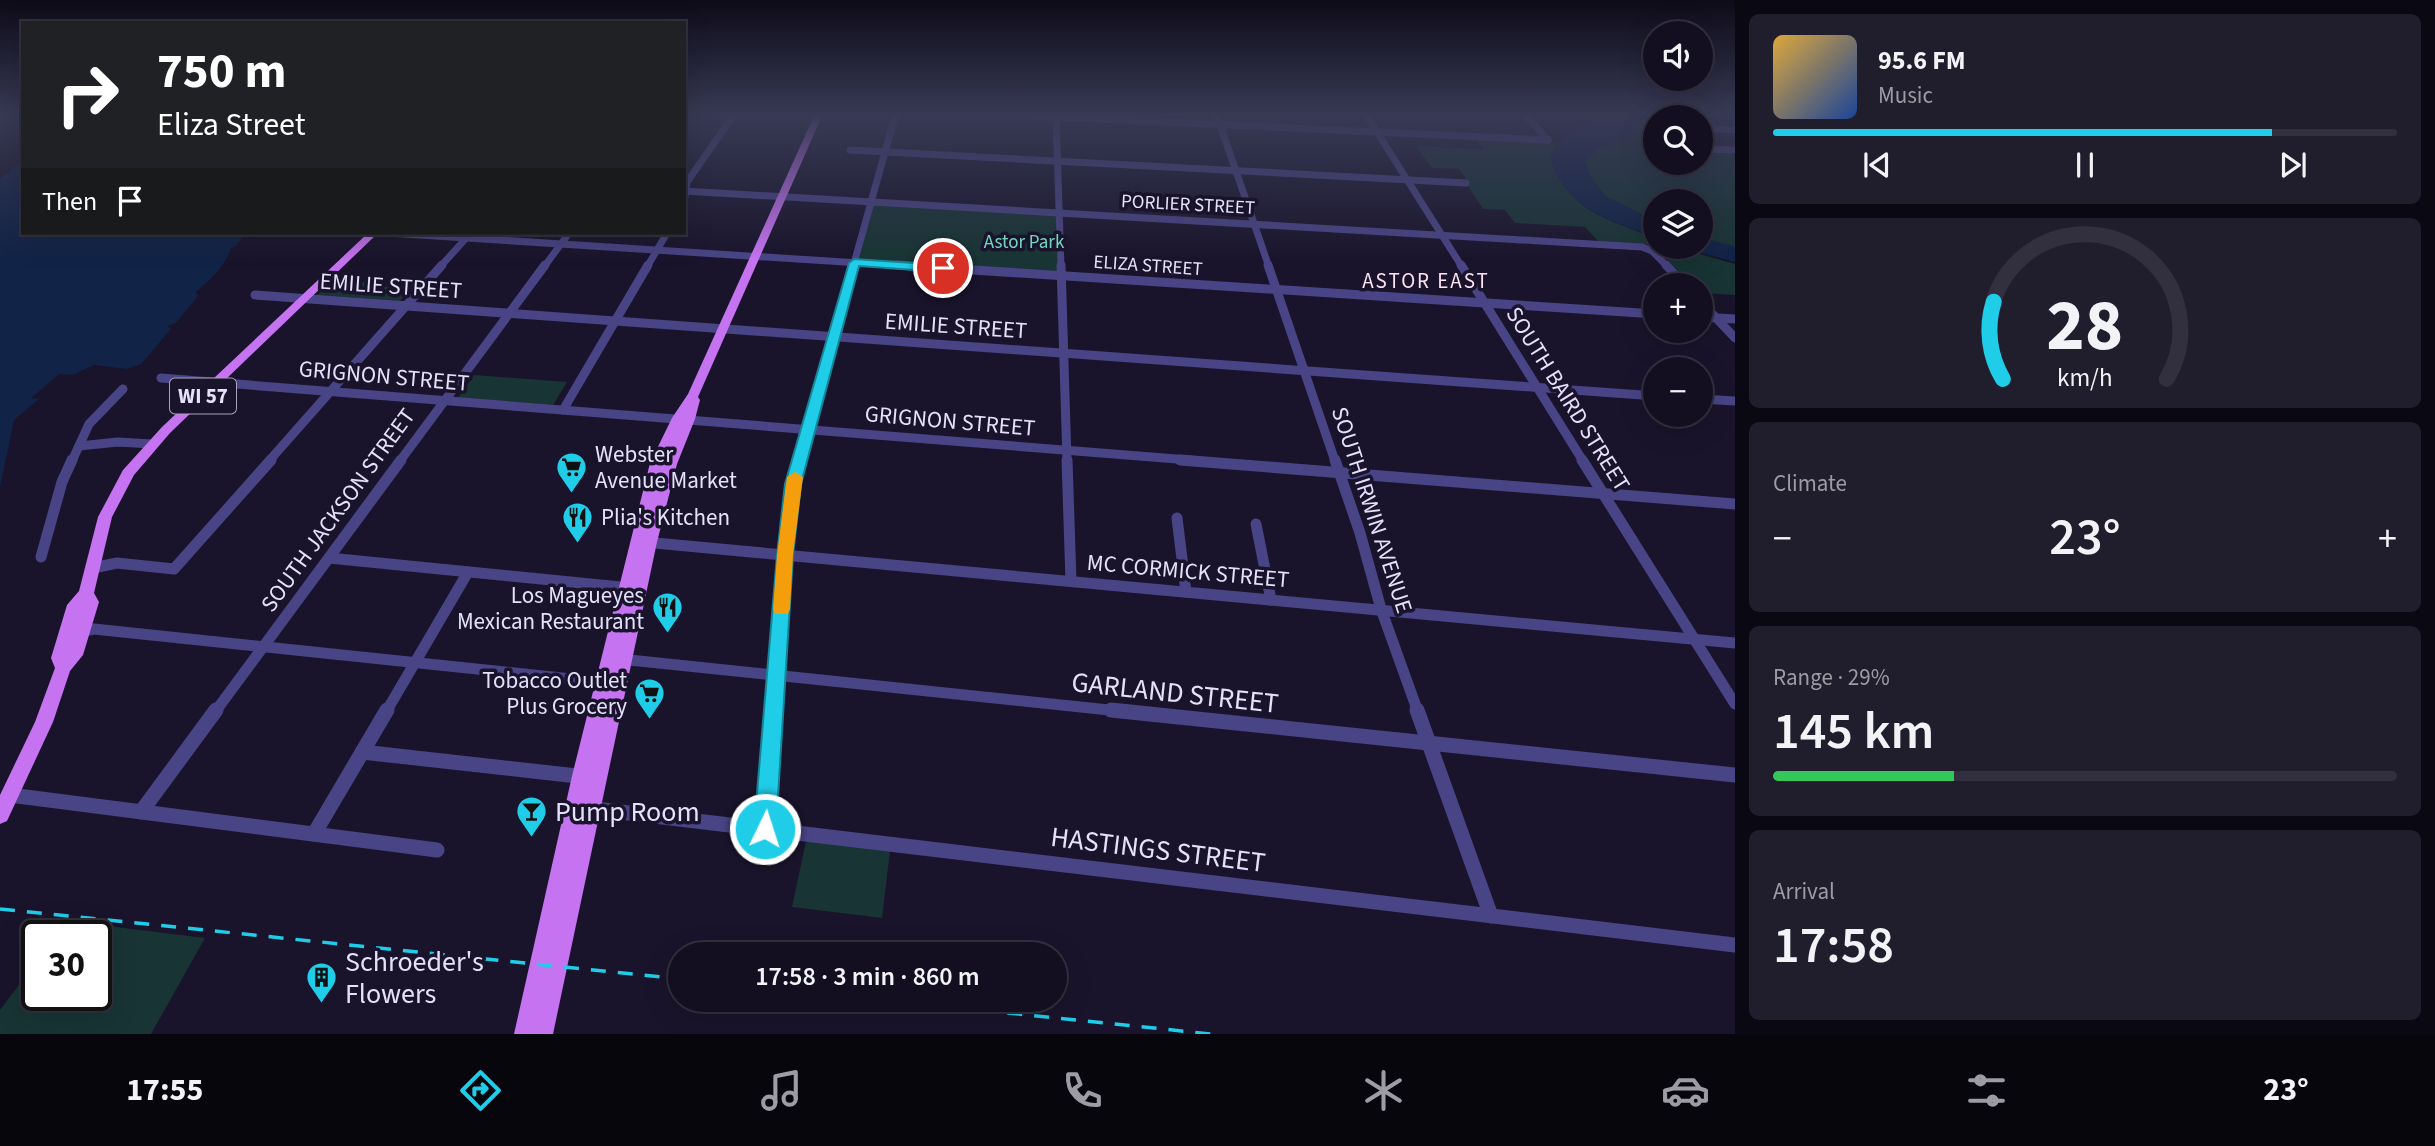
<!DOCTYPE html>
<meta charset="utf-8">
<style>
:root{--surface:#130f20;--page:#201d2d;--text:#f1f3f6;--muted:#9d9ca5;--line:#322f3e;--accent:#20cde9}
body{margin:0;font-family:"Source Sans 3",sans-serif;background:var(--page);color:var(--text);height:100vh;display:flex;flex-direction:column;font-size:26px;white-space:nowrap}
*{box-sizing:border-box;margin:0}
p{font-size:23px;color:var(--muted)}
.icon{flex:none;width:38px;height:38px;fill:none;stroke:currentColor;stroke-width:2;stroke-linecap:round;stroke-linejoin:round}
.map{position:relative;flex:1;overflow:hidden}
.drawer{display:flex;flex-direction:column;gap:14px;padding:14px;background:#0a0812;width:700px}
.drawer>*{flex:none}
.hud{position:absolute;left:21px;top:21px;width:665px;height:214px;border-radius:0px;box-shadow:0 7px 28px #0002,0 0 0 2px var(--line);background:#202124;color:#fff;overflow:hidden}
.fabs{position:absolute;left:1643px;top:21px;display:grid;gap:14px}
.fabs a{display:grid;place-items:center;width:70px;height:70px;border-radius:50%;background:var(--surface);box-shadow:0 7px 28px #0002,0 0 0 2px var(--line);font-size:35px}
.speed{position:absolute;left:21px;top:920px;display:flex;gap:14px;font-size:35px;font-weight:700;text-align:center}
.speed>*{display:grid;place-content:center;width:91px;height:91px;border-radius:50%;background:var(--surface);box-shadow:0 7px 28px #0002,0 0 0 2px var(--line);line-height:1}
.speed .limit{border:4px solid #111;border-radius:10px;background:#fff;color:#111}
.pin{position:absolute;display:grid;place-items:center;width:60px;height:60px;color:#fff;margin:-30px;border:4px solid #fff;border-radius:50%;box-shadow:0 2px 7px #0007}
.me{position:absolute;width:77px;margin:-38px;rotate:4deg;stroke-linejoin:round;filter:drop-shadow(0 0 5px #0008)}
.turn{display:flex;align-items:center;gap:24px;height:147px;padding:0 21px;font-size:32px}
.turn .icon{width:91px;height:91px;stroke-width:2.5}
.turn b{display:block;font-size:49px;line-height:60px}
.then{display:flex;align-items:center;height:66px;padding:0 21px;background:#0003;gap:14px;font-size:26px}
.big{font-size:52px;font-weight:600;line-height:1.1}
.drawer .widget{flex:1;display:flex;flex-direction:column;justify-content:center;gap:10px;min-width:0;padding:0 24px;border-radius:10px;background:var(--page)}
.drawer .dial{align-items:center;gap:0}
.dial svg{height:182px;overflow:visible;fill:none;stroke:var(--line);stroke-width:7;stroke-linecap:round;text-anchor:middle}
.dial text{fill:var(--text);stroke:none}
.song{display:flex;align-items:center;gap:21px}
.cover{width:84px;height:84px;border-radius:10px;background:linear-gradient(135deg,hsl(40 70% 55%),hsl(220 70% 35%))}
.played{height:7px;border-radius:4px;background:linear-gradient(90deg,var(--accent) 80%,var(--line) 80%)}
.keys{display:flex;justify-content:space-around;direction:ltr}
.heat{display:flex;justify-content:space-between;align-items:center;font-size:38px;direction:ltr}
.charge{height:10px;border-radius:5px;background:linear-gradient(90deg,#34c759 29%,var(--line) 0)}
.trip{position:absolute;left:668px;top:942px;width:399px;height:70px;border-radius:35px;background:var(--surface);box-shadow:0 7px 28px #0002,0 0 0 2px var(--line);font-weight:600;line-height:70px;text-align:center}
.tabs{display:flex;height:112px;justify-content:space-around;align-items:center;background:#08060d;color:var(--muted)}
.tabs .icon{width:49px;height:49px}
.tabs .selected{color:var(--accent)}
.tabs b{font-size:32px;color:var(--text)}
main{display:flex;flex:1;min-height:0}
.map>svg:first-child{display:block}
.green{fill:#183434}
.water{fill:#112347}
.lines{fill:none;stroke-linecap:round;stroke-linejoin:round}
.minor-far3{stroke:#494485;stroke-width:7}
.minor-far2{stroke:#494485;stroke-width:9}
.minor-far1{stroke:#494485;stroke-width:11}
.minor{stroke:#494485;stroke-width:15}
.major{fill:#c673f1;fill-rule:evenodd}
.rail{stroke:#20cde9;stroke-width:3.5;stroke-dasharray:15 12;stroke-linecap:butt}
.route{fill:#20cde9;stroke:#158597;stroke-width:2}
.slow{fill:#f59e0b}
.labels{text-anchor:middle;dominant-baseline:central;stroke-width:7;stroke-linejoin:round;paint-order:stroke}
.far-street-label{font-size:19px;fill:#e5e1fc;stroke:#19142b}
.far-park-label{font-size:19px;fill:#73d6c1;stroke:#19142b}
.far-neighbourhood-label{font-size:21px;letter-spacing:2px;fill:#fce3f2;stroke:#19142b}
.shield{fill:#19142b;stroke:#a8a4bd;stroke-width:2}
.shield-label{font-size:21px;font-weight:bold;fill:#e5e1fc}
.street-label{font-size:23px;fill:#e5e1fc;stroke:#19142b}
.poi-label{font-size:23px;fill:#e5e1fc;stroke:#19142b;text-anchor:start}
.near-street-label{font-size:28px;fill:#e5e1fc;stroke:#19142b}
.near-poi-label{font-size:28px;fill:#e5e1fc;stroke:#19142b;text-anchor:start}
</style>
<main>
<div class="map">
<svg width="1735" height="1034" viewBox="0 0 1735 1034">
<rect width="100%" height="100%" fill="#19142b"/>
<g class="green">
<path d="M 1639,116 L 1680,117 L 1656,117 L 1656,163 L 1701,163 L 1701,149 L 1727,150 L 1735,156 L 1735,247 L 1701,238 L 1701,201 L 1656,201 L 1655,221 L 1605,196 L 1591,178 L 1584,161 L 1600,148 L 1611,145 L 1639,119 Z"/>
<path d="M 1476,139 L 1558,143 L 1550,157 C 1568,212 1606,218 1655,238 L 1655,245 L 1599,242 L 1585,227 L 1515,223 L 1505,210 L 1483,209 L 1468,186 L 1470,184 L 1459,169 L 1432,168 L 1416,146 L 1483,149 Z"/>
<path d="M 873,204 L 1057,215 L 1058,274 L 858,261 Z"/>
<path d="M 1660,252 L 1696,253 L 1735,264 L 1735,295 L 1701,293 L 1701,285 L 1692,285 Z"/>
<path d="M 410,276 L 421,277 L 400,301 L 317,295 L 334,280 L 380,283 L 378,286 L 399,288 Z"/>
<path d="M 474,375 L 567,382 L 553,405 L 458,398 Z"/>
<path d="M 806,841 L 890,851 L 882,918 L 792,907 Z"/>
<path d="M 67,921 L 205,938 L 151,1034 L 0,1034 L 0,1010 L 37,961 L 37,996 L 96,996 L 96,936 L 55,936 Z"/>
</g>
<g class="water">
<path d="M 1597,116 L 1639,116 L 1631,137 L 1600,148 L 1584,161 L 1591,178 L 1605,196 L 1655,221 L 1655,237 C 1610,219 1564,210 1550,156 L 1566,134 Z"/>
<path d="M 23,160 L 23,233 L 244,235 L 235,247 L 231,248 C 227,264 210,280 196,292 L 198,296 L 176,323 L 167,326 L 171,329 L 141,364 L 127,369 L 94,365 L 73,375 L 59,374 L 31,398 L 39,399 L 14,420 L 0,487 L 0,179 Z"/>
<path d="M 1701,237 L 1735,247 L 1735,262 L 1680,247 L 1701,247 Z"/>
</g>
<g class="lines">
<g class="minor-far3">
<path d="M 1035,116 L 1548,140"/>
<path d="M 1056,116 L 1061,267"/>
<path d="M 1217,116 L 1269,267"/>
<path d="M 1367,116 L 1462,267"/>
<path d="M 1526,116 L 1548,140"/>
<path d="M 1701,128 L 1735,130"/>
<path d="M 1701,149 L 1735,150"/>
<path d="M 850,150 L 1466,183"/>
<path d="M 684,191 L 1642,247 L 1652,251 L 1668,267"/>
<path d="M 684,203 L 687,182 L 733,116"/>
<path d="M 388,233 L 923,267"/>
<path d="M 440,267 L 468,236"/>
<path d="M 544,267 L 569,233"/>
<path d="M 647,267 L 667,233"/>
<path d="M 853,267 L 895,116"/>
</g>
<g class="minor-far2">
<path d="M 896,265 L 1656,314"/>
<path d="M 1061,265 L 1067,461"/>
<path d="M 1268,265 L 1335,461"/>
<path d="M 1461,265 L 1583,461"/>
<path d="M 1666,265 L 1685,285"/>
<path d="M 255,295 L 1656,396"/>
<path d="M 1701,302 L 1735,338"/>
<path d="M 1701,317 L 1735,319"/>
<path d="M 161,378 L 1202,461"/>
<path d="M 1701,399 L 1735,401"/>
<path d="M 563,410 L 648,265"/>
<path d="M 79,446 L 118,442 L 152,444"/>
<path d="M 72,461 L 89,424 L 123,389"/>
<path d="M 269,461 L 442,265"/>
<path d="M 400,461 L 545,265"/>
<path d="M 799,461 L 853,265"/>
</g>
<g class="minor-far1">
<path d="M 1067,460 L 1071,581"/>
<path d="M 1180,460 L 1735,504"/>
<path d="M 1335,460 L 1360,533 L 1381,609 L 1418,712"/>
<path d="M 1582,460 L 1735,704"/>
<path d="M 1177,518 L 1186,592"/>
<path d="M 1256,524 L 1271,600"/>
<path d="M 644,542 L 1735,643"/>
<path d="M 41,557 L 62,482 L 72,460"/>
<path d="M 329,558 L 631,588"/>
<path d="M 93,568 L 117,563 L 174,569 L 271,460"/>
<path d="M 79,632 L 94,629 L 610,683"/>
<path d="M 620,659 L 1128,712"/>
<path d="M 215,712 L 401,460"/>
<path d="M 386,712 L 468,572"/>
<path d="M 774,712 C 779,633 779,534 800,460"/>
</g>
<g class="minor">
<path d="M 1111,710 L 1735,775"/>
<path d="M 1417,710 L 1491,916"/>
<path d="M 362,752 L 586,777"/>
<path d="M 10,795 L 437,850"/>
<path d="M 587,808 L 1735,945"/>
<path d="M 141,812 L 216,710"/>
<path d="M 765,829 L 774,710"/>
<path d="M 314,834 L 387,710"/>
</g>
<g class="major">
<path d="M 814,116 L 822,116 L 698,397 L 700,400 L 695,419 L 677,464 L 657,542 L 553,1034 L 514,1034 L 572,776 L 650,463 L 672,418 L 688,394 Z"/>
<path d="M 368,233 L 378,233 L 170,433 L 134,475 L 112,517 L 94,593 L 99,602 L 83,655 L 70,671 L 53,722 L 7,821 L 0,824 L 0,795 L 35,722 L 55,668 L 51,658 L 67,605 L 79,591 L 98,517 L 123,470 L 162,427 Z"/>
</g>
<g class="rail">
<path d="M 0,909 L 681,979"/>
<path d="M 873,999 L 1211,1034"/>
</g>
</g>
<linearGradient id="sky" x2="0" y2="1"><stop stop-color="#0e0b18"/><stop offset="0.44" stop-color="#383a55"/><stop offset="1" stop-color="#383a55" stop-opacity="0"/></linearGradient>
<rect width="1735" height="261" fill="url(#sky)"/>
<path class="route" d="M 854,259 L 943,265 L 949,268 L 943,272 L 859,266 L 801,484 L 793,555 L 776,829 L 773,836 L 765,839 L 758,836 L 754,829 L 777,555 L 785,484 L 849,263 Z"/>
<path class="slow" d="M 795,472 L 803,477 L 793,555 L 790,609 L 788,614 L 775,614 L 773,609 L 777,555 L 787,477 Z"/>
<defs>
<symbol id="supermarket-pin" viewBox="-11 -11 22 30"><path d="M0 17L-7.5 6A9.5 9.5 0 1 1 7.5 6Z" fill="#20cde9" stroke="#19142b"/><path d="M-6-5.5h2.5l.6 2H6L4.5 2H-2.5L-4.4-4H-6ZM-1.5 3.2a1.3 1.3 0 1 0 .1 0ZM3 3.2a1.3 1.3 0 1 0 .1 0Z" fill="#111"/></symbol>
<symbol id="restaurant-pin" viewBox="-11 -11 22 30"><path d="M0 17L-7.5 6A9.5 9.5 0 1 1 7.5 6Z" fill="#20cde9" stroke="#19142b"/><path d="M-5-6h1v4h1v-4h1v4h1v-4h1v5L-1.5 .5V6h-2V.5L-5-1ZM5-6V6H3V1.5H1.5Q1.5-4 5-6Z" fill="#111"/></symbol>
<symbol id="bar-pin" viewBox="-11 -11 22 30"><path d="M0 17L-7.5 6A9.5 9.5 0 1 1 7.5 6Z" fill="#20cde9" stroke="#19142b"/><path d="M-6-5H6L.8 .8V4.5H3.5V6h-7V4.5H-.8V.8Z" fill="#111"/></symbol>
<symbol id="building-pin" viewBox="-11 -11 22 30"><path d="M0 17L-7.5 6A9.5 9.5 0 1 1 7.5 6Z" fill="#20cde9" stroke="#19142b"/><path d="M-4-6H4V6H1V3H-1V6H-4ZM-2.5-4.3h1.7v1.8h-1.7ZM.8-4.3h1.7v1.8H.8ZM-2.5-1h1.7V.8h-1.7ZM.8-1h1.7V.8H.8Z" fill="#111"/></symbol>
</defs>
<g fill-rule="evenodd">
<use href="#supermarket-pin" x="554" y="450" width="35" height="47"/>
<use href="#restaurant-pin" x="560" y="500" width="35" height="47"/>
<use href="#restaurant-pin" x="650" y="590" width="35" height="47"/>
<use href="#supermarket-pin" x="632" y="676" width="35" height="47"/>
<use href="#bar-pin" x="514" y="794" width="35" height="47"/>
<use href="#building-pin" x="304" y="960" width="35" height="47"/>
</g>
<g class="labels">
<g class="far-street-label">
<text transform="translate(1188 205) rotate(3)">PORLIER STREET</text>
<text transform="translate(1148 266) rotate(4)">ELIZA STREET</text>
</g>
<g class="far-park-label">
<text x="1024" y="242">Astor Park</text>
</g>
<g class="far-neighbourhood-label">
<text x="1426" y="281">ASTOR EAST</text>
</g>
<rect class="shield" x="170" y="378.5" width="66" height="35" rx="5"/>
<g class="shield-label">
<text x="203" y="396">WI 57</text>
</g>
<g class="street-label">
<text transform="translate(391 286) rotate(4)">EMILIE STREET</text>
<text transform="translate(956 326) rotate(4)">EMILIE STREET</text>
<text transform="translate(384 376) rotate(5)">GRIGNON STREET</text>
<text transform="translate(1568 399) rotate(58)">SOUTH BAIRD STREET</text>
<text transform="translate(950 421) rotate(5)">GRIGNON STREET</text>
<text transform="translate(338 510) rotate(-54)">SOUTH JACKSON STREET</text>
<text transform="translate(1372 510) rotate(72)">SOUTH IRWIN AVENUE</text>
<text transform="translate(1188 571) rotate(5)">MC CORMICK STREET</text>
</g>
<g class="poi-label">
<text x="595" y="454">Webster<tspan x="595" dy="26">Avenue Market</tspan></text>
<text x="601" y="517">Plia's Kitchen</text>
<text x="644" y="595" text-anchor="end">Los Magueyes<tspan x="644" dy="26">Mexican Restaurant</tspan></text>
<text x="627" y="680" text-anchor="end">Tobacco Outlet<tspan x="627" dy="26">Plus Grocery</tspan></text>
</g>
<g class="near-street-label">
<text transform="translate(1175 693) rotate(6)">GARLAND STREET</text>
<text transform="translate(1158 850) rotate(7)">HASTINGS STREET</text>
</g>
<g class="near-poi-label">
<text x="555" y="812">Pump Room</text>
<text x="345" y="962">Schroeder's<tspan x="345" dy="32">Flowers</tspan></text>
</g>
</g>
</svg>
<div class="fabs">
<a><svg class="icon" aria-label="sound" viewBox="0 0 24 24"><path d="M4 9h4l5-4v14l-5-4H4zM17 9q2 3 0 6"/></svg></a>
<a><svg class="icon" aria-label="search" viewBox="0 0 24 24"><circle cx="10" cy="10" r="6"/><path d="M15 15l6 6"/></svg></a>
<a><svg class="icon" aria-label="layers" viewBox="0 0 24 24"><path d="M12 4l9 5-9 5-9-5zM3 14l9 5 9-5"/></svg></a>
<a>+</a>
<a>−</a>
</div>
<div class="speed"><div class="limit">30</div></div>
<div class="pin" style="left:943px;top:268px;background:#d93025"><svg class="icon" aria-label="arrive" viewBox="0 0 24 24"><path d="M6 21V4h12l-3 4 3 4H6"/></svg></div>
<svg class="me" style="left:765px;top:829px" viewBox="-20 -20 40 40"><circle r="17" fill="#20cde9" stroke="#fff" stroke-width="3"/><path d="M0-11L8 9 0 5-8 9z" fill="#fff"/></svg>
<div class="trip">17:58 · 3 min · 860 m</div>
<div class="hud">
<div class="turn"><svg class="icon" aria-label="right" viewBox="0 0 24 24"><path d="M7 20v-9h11M14 6l5 5-5 5"/></svg><div><b>750 m</b>Eliza Street</div></div>
<div class="then">Then<svg class="icon" aria-label="arrive" viewBox="0 0 24 24"><path d="M6 21V4h12l-3 4 3 4H6"/></svg></div>
</div>
</div>
<section class="drawer">
<div class="widget">
<div class="song"><i class="cover"></i><div><b>95.6 FM</b><p>Music</p></div></div>
<div class="played"></div>
<div class="keys"><svg class="icon" aria-label="previous" viewBox="0 0 24 24"><path d="M18 5L8 12l10 7zM5 5v14"/></svg><svg class="icon" aria-label="pause" viewBox="0 0 24 24"><path d="M8 5v14M16 5v14"/></svg><svg class="icon" aria-label="next" viewBox="0 0 24 24"><path d="M6 5l10 7-10 7zM19 5v14"/></svg></div>
</div>
<div class="widget dial"><svg viewBox="0 0 100 80">
<path d="M14 69A42 42 0 1 1 86 69"/>
<path d="M14 69A42 42 0 0 1 10 35" stroke="#20cde9"/>
<text x="50" y="56" font-size="32" font-weight="700">28</text>
<text x="50" y="72" font-size="11">km/h</text>
</svg></div>
<div class="widget"><p>Climate</p>
<div class="heat"><a>−</a><b class="big">23°</b><a>+</a></div>
</div>
<div class="widget"><p>Range · 29%</p><b class="big">145 km</b><div class="charge"></div></div>
<div class="widget"><p>Arrival</p><b class="big">17:58</b></div>
</section>
</main>
<nav class="tabs">
<b>17:55</b>
<svg class="icon selected" aria-label="directions" viewBox="0 0 24 24"><path d="M12 3l9 9-9 9-9-9zM9 14v-3h6M13 9l2 2-2 2"/></svg>
<svg class="icon" aria-label="music" viewBox="0 0 24 24"><path d="M9 18V5l10-2v13"/><circle cx="6" cy="18" r="3"/><circle cx="16" cy="16" r="3"/></svg>
<svg class="icon" aria-label="phone" viewBox="0 0 24 24"><path d="M5 4h4l2 5-3 2q2 4 5 5l2-3 5 2v4C11 20 4 13 5 4z"/></svg>
<svg class="icon" aria-label="climate" viewBox="0 0 24 24"><path d="M12 3v18M4 7l16 10M4 17L20 7"/></svg>
<svg class="icon" aria-label="car" viewBox="0 0 24 24"><path d="M5 17H2v-5l4-1 3-4h7l3 4 3 1v5h-3M9 17h6M6 11h13"/><circle cx="7" cy="17" r="2"/><circle cx="17" cy="17" r="2"/></svg>
<svg class="icon" aria-label="filters" viewBox="0 0 24 24"><path d="M4 7h16M4 17h16"/><circle cx="9" cy="7" r="2"/><circle cx="15" cy="17" r="2"/></svg>
<b>23°</b>
</nav>
